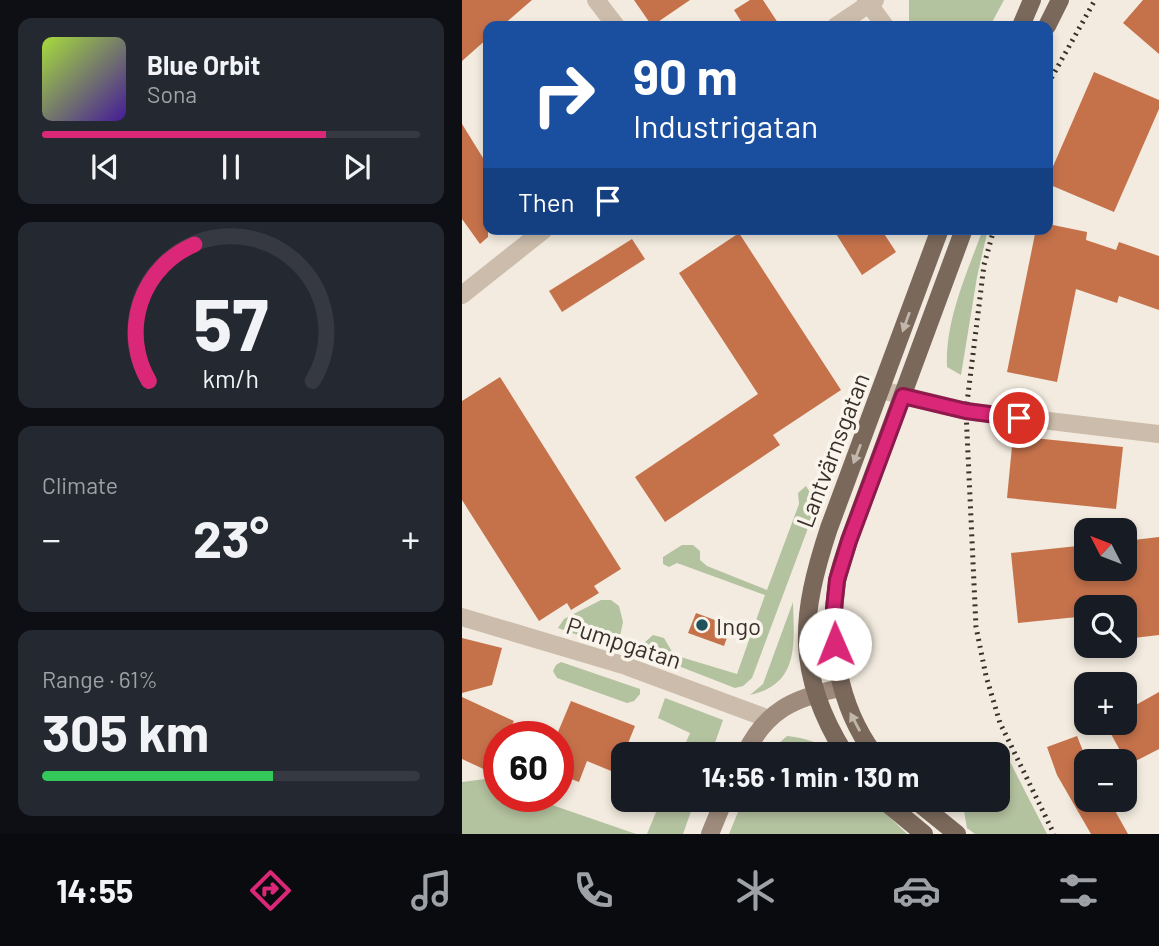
<!DOCTYPE html>
<meta charset="utf-8">
<style>
:root{--surface:#171b24;--page:#242831;--text:#f1f3f6;--muted:#9ea1a6;--line:#363941;--accent:#db2777}
body{margin:0;font-family:Barlow,sans-serif;background:var(--page);color:var(--text);height:100vh;display:flex;flex-direction:column;font-size:26px;white-space:nowrap}
*{box-sizing:border-box;margin:0}
p{font-size:23px;color:var(--muted)}
.icon{flex:none;width:38px;height:38px;fill:none;stroke:currentColor;stroke-width:2;stroke-linecap:round;stroke-linejoin:round}
.map{position:relative;flex:1;overflow:hidden}
.drawer{display:flex;flex-direction:column;gap:18px;padding:18px;background:#0d0f14;width:462px}
.drawer>*{flex:none}
.banner{position:absolute;left:21px;top:21px;width:570px;height:214px;border-radius:14px;box-shadow:0 4px 10px #0003;background:#1a4fa0;color:#fff;overflow:hidden}
.needle{width:46px;rotate:312deg}
.fabs{position:absolute;left:612px;top:518px;display:grid;gap:14px}
.fabs a{display:grid;place-items:center;width:63px;height:63px;border-radius:14px;background:var(--surface);box-shadow:0 4px 10px #0003;font-size:35px}
.speed{position:absolute;left:21px;top:721px;display:flex;gap:14px;font-size:35px;font-weight:700;text-align:center}
.speed>*{display:grid;place-content:center;width:91px;height:91px;border-radius:50%;background:var(--surface);box-shadow:0 4px 10px #0003;line-height:1}
.speed .limit{border:10px solid #d22;background:#fff;color:#111}
.pin{position:absolute;display:grid;place-items:center;width:60px;height:60px;color:#fff;margin:-30px;border:4px solid #fff;border-radius:50%;box-shadow:0 2px 7px #0007}
.me{position:absolute;width:77px;margin:-38px;rotate:359deg;stroke-linejoin:round;filter:drop-shadow(0 0 5px #0008)}
.turn{display:flex;align-items:center;gap:24px;height:147px;padding:0 35px;font-size:32px}
.turn .icon{width:91px;height:91px;stroke-width:2.5}
.turn b{display:block;font-size:49px;line-height:60px}
.then{display:flex;align-items:center;height:66px;padding:0 35px;background:#0003;gap:14px;font-size:26px}
.big{font-size:52px;font-weight:700;line-height:1.1}
.drawer .tile{flex:1;display:flex;flex-direction:column;justify-content:center;gap:10px;min-width:0;padding:0 24px;border-radius:14px;background:var(--page)}
.drawer .dial{align-items:center;gap:0}
.dial svg{height:182px;overflow:visible;fill:none;stroke:var(--line);stroke-width:7;stroke-linecap:round;text-anchor:middle}
.dial text{fill:var(--text);stroke:none}
.song{display:flex;align-items:center;gap:21px}
.cover{width:84px;height:84px;border-radius:10px;background:linear-gradient(135deg,hsl(80 70% 55%),hsl(260 70% 35%))}
.played{height:7px;border-radius:4px;background:linear-gradient(90deg,var(--accent) 75%,var(--line) 75%)}
.keys{display:flex;justify-content:space-around;direction:ltr}
.heat{display:flex;justify-content:space-between;align-items:center;font-size:38px;direction:ltr}
.charge{height:10px;border-radius:5px;background:linear-gradient(90deg,#34c759 61%,var(--line) 0)}
.trip{position:absolute;left:149px;top:742px;width:399px;height:70px;border-radius:14px;background:var(--surface);box-shadow:0 4px 10px #0003;font-weight:700;line-height:70px;text-align:center}
.tabs{display:flex;height:112px;justify-content:space-around;align-items:center;background:#090b0e;color:var(--muted)}
.tabs .icon{width:49px;height:49px}
.tabs .selected{color:var(--accent)}
.tabs b{font-size:32px;color:var(--text)}
main{display:flex;flex:1;min-height:0}
.map>svg:first-child{display:block}
.green{fill:#b3c29f}
.building{fill:#c5724b}
.lines{fill:none;stroke-linecap:round;stroke-linejoin:round}
.street{stroke:#cbbcab;stroke-width:18}
.secondary{stroke:#9f8b7c;stroke-width:18}
.primary{stroke:#7a685b;stroke-width:18}
.rail{stroke:#39302a;stroke-width:5;stroke-dasharray:2 5;stroke-linecap:butt}
.oneway{fill:#c0b6ab}
.route-casing{stroke:#8e194d;stroke-width:18}
.route{stroke:#db2777;stroke-width:12}
.poi-dot{fill:#1f525a;stroke:#faf5ec;stroke-width:2.5}
.labels{text-anchor:middle;dominant-baseline:central;stroke-width:7;stroke-linejoin:round;paint-order:stroke}
.street-label{font-size:24px;fill:#39302a;stroke:#faf5ec}
.poi-label{font-size:24px;fill:#39302a;stroke:#faf5ec;text-anchor:start}
</style>
<main>
<section class="drawer">
<div class="tile">
<div class="song"><i class="cover"></i><div><b>Blue Orbit</b><p>Sona</p></div></div>
<div class="played"></div>
<div class="keys"><svg class="icon" aria-label="previous" viewBox="0 0 24 24"><path d="M18 5L8 12l10 7zM5 5v14"/></svg><svg class="icon" aria-label="pause" viewBox="0 0 24 24"><path d="M8 5v14M16 5v14"/></svg><svg class="icon" aria-label="next" viewBox="0 0 24 24"><path d="M6 5l10 7-10 7zM19 5v14"/></svg></div>
</div>
<div class="tile dial"><svg viewBox="0 0 100 80">
<path d="M14 69A42 42 0 1 1 86 69"/>
<path d="M14 69A42 42 0 0 1 34 9" stroke="#db2777"/>
<text x="50" y="56" font-size="32" font-weight="700">57</text>
<text x="50" y="72" font-size="11">km/h</text>
</svg></div>
<div class="tile"><p>Climate</p>
<div class="heat"><a>−</a><b class="big">23°</b><a>+</a></div>
</div>
<div class="tile"><p>Range · 61%</p><b class="big">305 km</b><div class="charge"></div></div>
</section>
<div class="map">
<svg width="697" height="834" viewBox="0 0 697 834">
<rect width="100%" height="100%" fill="#f3ebdf"/>
<g class="green">
<path d="M 447,0 L 542,0 L 528,26 L 452,26 L 447,20 Z"/>
<path d="M 521,229 L 526,229 L 515,277 L 499,375 L 485,367 C 483,320 505,273 521,229 Z"/>
<path d="M 344,486 L 355,504 L 290,678 L 281,686 L 273,688 L 183,653 L 182,643 L 191,635 L 202,638 L 212,655 L 275,674 L 303,595 L 215,563 L 207,567 L 201,564 L 201,557 L 220,545 L 231,545 L 238,551 L 238,560 L 245,566 L 305,590 L 337,504 L 336,493 Z"/>
<path d="M 139,600 L 149,600 L 157,606 L 161,622 L 156,645 L 150,647 L 96,628 L 102,619 Z"/>
<path d="M 331,602 C 332,643 338,684 288,695 L 301,684 Z"/>
<path d="M 99,662 L 178,689 L 178,694 L 172,701 L 165,703 L 95,678 L 91,671 L 94,665 Z"/>
<path d="M 203,698 L 261,720 L 249,754 L 219,754 L 228,733 L 196,718 Z"/>
<path d="M 325,736 C 341,738 358,741 369,754 L 305,754 Z"/>
<path d="M 547,760 L 585,834 L 513,834 L 505,828 L 502,811 L 507,800 L 536,800 L 536,765 Z"/>
<path d="M 23,779 L 37,785 L 37,796 L 64,796 L 174,834 L 0,834 L 0,782 Z"/>
<path d="M 199,800 L 233,800 L 221,834 L 185,834 Z"/>
<path d="M 281,800 L 410,800 L 445,834 L 267,834 Z"/>
</g>
<g class="building">
<path d="M 0,0 L 70,0 L 40,26 L 26,26 L 26,38 L 0,61 Z"/>
<path d="M 172,0 L 228,0 L 190,26 Z"/>
<path d="M 288,0 L 301,0 L 318,26 L 282,26 L 272,10 Z"/>
<path d="M 681,0 L 697,0 L 697,54 L 661,23 Z"/>
<path d="M 632,72 L 697,100 L 697,109 L 652,212 L 586,184 L 586,178 Z"/>
<path d="M 0,124 L 26,166 L 26,237 L 18,244 L 0,219 Z"/>
<path d="M 586,224 L 625,232 L 624,240 L 654,250 L 657,242 L 697,256 L 697,310 L 657,296 L 655,303 L 614,289 L 595,382 L 545,372 L 574,229 L 586,229 Z"/>
<path d="M 371,229 L 419,229 L 434,252 L 400,275 Z"/>
<path d="M 277,233 L 379,390 L 311,435 L 318,445 L 203,522 L 173,477 L 296,394 L 217,273 Z"/>
<path d="M 170,239 L 183,259 L 100,312 L 87,291 Z"/>
<path d="M 38,377 L 159,569 L 132,586 L 137,593 L 109,610 L 105,603 L 77,621 L 0,500 L 0,401 Z"/>
<path d="M 551,436 L 661,447 L 654,509 L 545,498 Z"/>
<path d="M 697,537 L 697,635 L 663,639 L 663,607 L 625,607 L 625,616 L 556,623 L 549,553 L 625,545 L 625,569 L 663,569 L 663,541 Z"/>
<path d="M 234,613 L 269,626 L 262,646 L 226,633 Z"/>
<path d="M 0,638 L 40,648 L 30,685 L 0,693 Z"/>
<path d="M 697,692 L 697,749 L 666,765 L 643,723 L 663,723 L 663,711 Z"/>
<path d="M 0,697 L 52,721 L 44,737 L 37,737 L 37,753 L 28,772 L 0,759 Z"/>
<path d="M 109,701 L 173,726 L 154,773 L 125,761 L 117,782 L 96,774 L 96,732 Z"/>
<path d="M 615,736 L 625,761 L 625,800 L 647,800 L 666,834 L 629,834 L 595,775 L 585,747 Z"/>
</g>
<g class="lines">
<g class="street">
<path d="M 134,0 L 154,26"/>
<path d="M 404,0 L 423,26"/>
<path d="M 374,26 L 413,0"/>
<path d="M 0,295 L 83,229"/>
<path d="M 419,390 L 504,411 L 697,434"/>
<path d="M 0,617 L 164,666 L 307,719"/>
</g>
<g class="secondary">
<path d="M 283,754 C 304,710 332,698 378,688"/>
<path d="M 248,834 L 262,800"/>
</g>
<g class="primary">
<path d="M 559,26 L 570,0"/>
<path d="M 585,26 L 598,0"/>
<path d="M 383,754 C 332,672 338,616 367,528 L 478,229"/>
<path d="M 412,754 C 376,705 366,642 375,582 C 377,568 383,554 387,540 L 502,229"/>
<path d="M 421,800 L 462,834"/>
<path d="M 453,800 L 495,834"/>
</g>
<g class="rail">
<path d="M 586,84 L 633,0"/>
<path d="M 532,229 L 522,265 L 504,411 L 514,627 L 524,676 L 538,723 L 592,834"/>
</g>
</g>
<defs><path id="oneway-solid" d="M-6-.8H1V-3.2L6.5 0L1 3.2V.8H-6Z" transform="scale(1.75)"/></defs>
<g class="oneway">
<use href="#oneway-solid" transform="translate(444 322) rotate(110)"/>
<use href="#oneway-solid" transform="translate(395 454) rotate(111)"/>
<use href="#oneway-solid" transform="translate(393 722) rotate(-118)"/>
</g>
<g class="lines">
<defs>
<path id="route" d="M 373,644 L 372,608 L 375,580 L 387,541 L 441,396 L 504,411 L 557,418"/>
</defs>
<use href="#route" class="route-casing"/>
<use href="#route" class="route"/>
</g>
<circle class="poi-dot" cx="240" cy="625" r="7"/>
<g class="labels">
<g class="street-label">
<text transform="translate(370 450) rotate(-69)">Lantvärnsgatan</text>
<text transform="translate(162 642) rotate(18)">Pumpgatan</text>
</g>
<g class="poi-label">
<text x="254" y="625">Ingo</text>
</g>
</g>
</svg>
<div class="fabs">
<a><svg class="needle" viewBox="-14 -14 28 28"><path d="M0-13l5 13h-10z" fill="#e53935"/><path d="M0 13l5-13h-10z" fill="#9ea1a6"/></svg></a>
<a><svg class="icon" aria-label="search" viewBox="0 0 24 24"><circle cx="10" cy="10" r="6"/><path d="M15 15l6 6"/></svg></a>
<a>+</a>
<a>−</a>
</div>
<div class="speed"><div class="limit">60</div></div>
<div class="pin" style="left:557px;top:418px;background:#d93025"><svg class="icon" aria-label="arrive" viewBox="0 0 24 24"><path d="M6 21V4h12l-3 4 3 4H6"/></svg></div>
<svg class="me" style="left:373px;top:644px" viewBox="-20 -20 40 40"><circle r="19" fill="#fff"/><path d="M0-13L10 11 0 6-10 11z" fill="#db2777"/></svg>
<div class="trip">14:56 · 1 min · 130 m</div>
<div class="banner">
<div class="turn"><svg class="icon" aria-label="right" viewBox="0 0 24 24"><path d="M7 20v-9h11M14 6l5 5-5 5"/></svg><div><b>90 m</b>Industrigatan</div></div>
<div class="then">Then<svg class="icon" aria-label="arrive" viewBox="0 0 24 24"><path d="M6 21V4h12l-3 4 3 4H6"/></svg></div>
</div>
</div>
</main>
<nav class="tabs">
<b>14:55</b>
<svg class="icon selected" aria-label="directions" viewBox="0 0 24 24"><path d="M12 3l9 9-9 9-9-9zM9 14v-3h6M13 9l2 2-2 2"/></svg>
<svg class="icon" aria-label="music" viewBox="0 0 24 24"><path d="M9 18V5l10-2v13"/><circle cx="6" cy="18" r="3"/><circle cx="16" cy="16" r="3"/></svg>
<svg class="icon" aria-label="phone" viewBox="0 0 24 24"><path d="M5 4h4l2 5-3 2q2 4 5 5l2-3 5 2v4C11 20 4 13 5 4z"/></svg>
<svg class="icon" aria-label="climate" viewBox="0 0 24 24"><path d="M12 3v18M4 7l16 10M4 17L20 7"/></svg>
<svg class="icon" aria-label="car" viewBox="0 0 24 24"><path d="M5 17H2v-5l4-1 3-4h7l3 4 3 1v5h-3M9 17h6M6 11h13"/><circle cx="7" cy="17" r="2"/><circle cx="17" cy="17" r="2"/></svg>
<svg class="icon" aria-label="filters" viewBox="0 0 24 24"><path d="M4 7h16M4 17h16"/><circle cx="9" cy="7" r="2"/><circle cx="15" cy="17" r="2"/></svg>
</nav>
